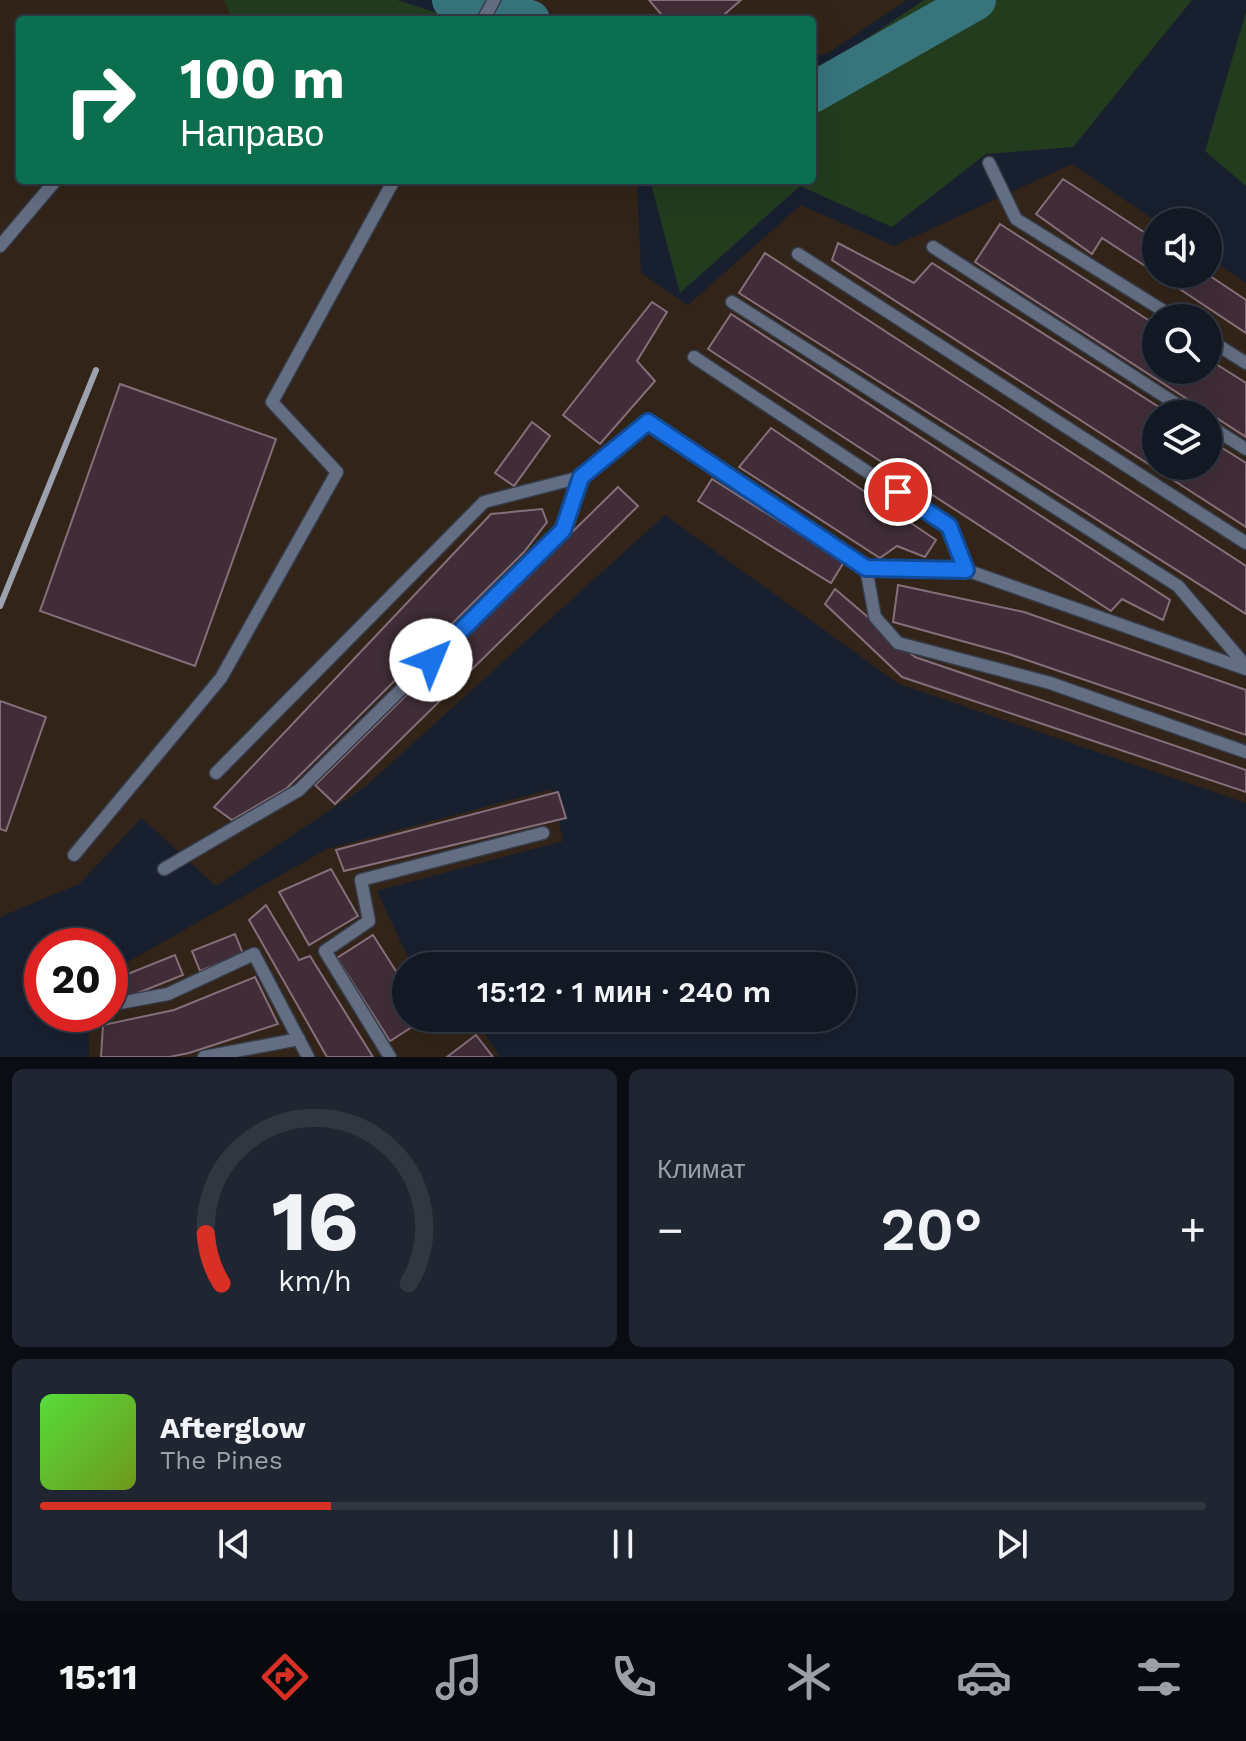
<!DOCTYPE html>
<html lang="ru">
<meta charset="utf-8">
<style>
:root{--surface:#121824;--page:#1f2531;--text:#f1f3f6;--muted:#9ca0a6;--line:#313741;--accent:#d93025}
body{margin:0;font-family:"Work Sans",sans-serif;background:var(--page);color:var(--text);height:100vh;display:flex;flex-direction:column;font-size:30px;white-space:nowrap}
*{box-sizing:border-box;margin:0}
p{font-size:26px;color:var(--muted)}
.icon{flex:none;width:44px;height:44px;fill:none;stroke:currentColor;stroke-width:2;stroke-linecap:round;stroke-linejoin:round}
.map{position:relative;height:1057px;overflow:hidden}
.panel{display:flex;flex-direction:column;gap:12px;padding:12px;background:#0a0d14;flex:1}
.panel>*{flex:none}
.top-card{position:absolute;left:16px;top:16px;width:800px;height:168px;border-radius:8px;box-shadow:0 8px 32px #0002,0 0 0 2px var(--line);background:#0b6e4f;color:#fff;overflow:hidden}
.controls{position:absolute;left:1142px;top:208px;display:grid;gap:16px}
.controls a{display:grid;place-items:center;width:80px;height:80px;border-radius:50%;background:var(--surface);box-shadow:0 8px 32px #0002,0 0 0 2px var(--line);font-size:40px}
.speed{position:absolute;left:24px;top:928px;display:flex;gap:16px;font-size:40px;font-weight:700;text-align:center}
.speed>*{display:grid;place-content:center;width:104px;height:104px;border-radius:50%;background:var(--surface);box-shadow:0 8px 32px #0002,0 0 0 2px var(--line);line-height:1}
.speed .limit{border:12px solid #d22;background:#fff;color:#111}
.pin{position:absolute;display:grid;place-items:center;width:68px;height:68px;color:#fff;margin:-34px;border:4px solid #fff;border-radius:50%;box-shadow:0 2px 8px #0007}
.me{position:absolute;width:88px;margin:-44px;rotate:45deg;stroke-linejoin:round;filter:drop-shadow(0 0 6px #0008)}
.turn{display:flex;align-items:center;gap:28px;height:168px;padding:0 32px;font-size:36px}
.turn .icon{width:104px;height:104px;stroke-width:2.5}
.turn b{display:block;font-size:56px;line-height:68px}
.big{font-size:60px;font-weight:600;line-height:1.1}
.panel .tile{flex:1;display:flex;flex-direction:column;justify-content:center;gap:12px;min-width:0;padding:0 28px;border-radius:12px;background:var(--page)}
.panel .dial{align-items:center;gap:0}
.dial svg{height:208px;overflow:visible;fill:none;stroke:var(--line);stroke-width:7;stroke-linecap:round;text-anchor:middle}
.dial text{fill:var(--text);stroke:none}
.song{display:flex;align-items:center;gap:24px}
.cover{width:96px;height:96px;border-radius:12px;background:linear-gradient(135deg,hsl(110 70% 55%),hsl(80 70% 35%))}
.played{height:8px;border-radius:4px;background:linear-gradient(90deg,var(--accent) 25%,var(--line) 25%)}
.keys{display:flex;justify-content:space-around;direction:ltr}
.heat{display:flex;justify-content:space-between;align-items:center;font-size:44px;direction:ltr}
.panel .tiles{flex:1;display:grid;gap:12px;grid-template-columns:1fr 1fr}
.tile:last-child{grid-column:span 2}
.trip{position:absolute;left:392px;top:952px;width:464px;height:80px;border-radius:40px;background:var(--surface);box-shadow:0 8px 32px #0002,0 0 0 2px var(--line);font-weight:600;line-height:80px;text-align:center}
.dock{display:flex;height:128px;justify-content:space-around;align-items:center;background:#070a0e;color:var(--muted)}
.dock .icon{width:56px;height:56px}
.dock .current{color:var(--accent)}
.dock b{font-size:36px;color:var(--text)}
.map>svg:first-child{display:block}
.industrial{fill:#322418;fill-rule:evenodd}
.green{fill:#233c1e}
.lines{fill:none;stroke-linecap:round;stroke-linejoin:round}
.river{stroke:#37747c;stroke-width:40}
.building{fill:#412d37;stroke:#866f7b;stroke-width:2}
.lane-casing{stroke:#363c4a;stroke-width:15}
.lane{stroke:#646e82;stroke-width:12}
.rail{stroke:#9ba2ae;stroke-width:6}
.route-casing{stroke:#114b97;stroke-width:20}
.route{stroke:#1a73e8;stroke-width:14}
</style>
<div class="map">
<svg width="1246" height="1057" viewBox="0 0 1246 1057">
<rect width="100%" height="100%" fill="#182030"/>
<g class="industrial">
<path d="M 0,0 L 324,0 L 408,20 L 20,20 L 20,180 L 637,180 L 641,273 L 688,305 L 801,205 L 894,246 L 1072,164 L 1157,222 L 1156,274 L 1208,274 L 1208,257 L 1246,283 L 1246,803 L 899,684 L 665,515 L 366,786 L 216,886 L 142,818 L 79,884 L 0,917 ZM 1156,318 L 1208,318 L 1208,370 L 1156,370 ZM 1156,414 L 1208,414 L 1208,466 L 1156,466 Z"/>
<path d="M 479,0 L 907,0 L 827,54 L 812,56 L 812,20 L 548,20 Z"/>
<path d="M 552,789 L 563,841 L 377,891 L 412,966 L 406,966 L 406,1018 L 436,1018 L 441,1028 L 475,1018 L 500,1057 L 89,1057 L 89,1014 L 110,1014 L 110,972 L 327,849 Z"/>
</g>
<g class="green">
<path d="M 224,0 L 397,0 L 460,20 L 232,20 Z"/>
<path d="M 924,0 L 1192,0 L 1073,147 L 986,154 L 892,227 L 800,186 L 680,293 L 650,180 L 812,180 L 812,65 L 827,65 Z"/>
<path d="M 1246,12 L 1246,186 L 1205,151 Z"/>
</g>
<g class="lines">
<g class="river">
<path d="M 452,0 L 530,20"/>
<path d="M 812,93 L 976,0"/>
</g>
</g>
<g class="building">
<path d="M 649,0 L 741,0 L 718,20 L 666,20 Z"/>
<path d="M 1063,179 L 1156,240 L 1156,273 L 1102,238 L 1092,254 L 1036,214 Z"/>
<path d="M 1000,224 L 1156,325 L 1156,370 L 1208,370 L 1208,359 L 1246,383 L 1246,437 L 975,262 Z"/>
<path d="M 838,243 L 914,283 L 932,263 L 1170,414 L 1156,414 L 1156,466 L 1208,466 L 1208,439 L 1246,463 L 1246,527 L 832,260 Z"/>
<path d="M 765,253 L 1246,566 L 1246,614 L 739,293 Z"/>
<path d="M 1157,274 L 1207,274 L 1246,300 L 1246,333 Z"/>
<path d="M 652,302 L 667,312 L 637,361 L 655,381 L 600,444 L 563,415 Z"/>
<path d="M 731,314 L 1170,600 L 1163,620 L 1122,599 L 1111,611 L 708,349 Z"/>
<path d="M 120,384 L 276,439 L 195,666 L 40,611 Z"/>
<path d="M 532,422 L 550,436 L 514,486 L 495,473 Z"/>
<path d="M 771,428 L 936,540 L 925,557 L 897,546 L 880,558 L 739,467 Z"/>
<path d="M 712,479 L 844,562 L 831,583 L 698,501 Z"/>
<path d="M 618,487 L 638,506 L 335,804 L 315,785 Z"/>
<path d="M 542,509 L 547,522 L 524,552 L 287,788 L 232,820 L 214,807 L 491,514 Z"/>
<path d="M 898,585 L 1024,612 L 1246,690 L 1246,735 L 1009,654 L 893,622 Z"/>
<path d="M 835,589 L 915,657 L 1246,770 L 1246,792 L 902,677 L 825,604 Z"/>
<path d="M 0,701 L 46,717 L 6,831 L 0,829 Z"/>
<path d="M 558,792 L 566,818 L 344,871 L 336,850 Z"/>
<path d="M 331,869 L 358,916 L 309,945 L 279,892 Z"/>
<path d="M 266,905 L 299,960 L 310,956 L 373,1057 L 327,1057 L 249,920 Z"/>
<path d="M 235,934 L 243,954 L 200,971 L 192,951 Z"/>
<path d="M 373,935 L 406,987 L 406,1018 L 426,1018 L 390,1041 L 337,958 Z"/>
<path d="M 175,955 L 183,975 L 123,999 L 115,979 Z"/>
<path d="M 255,977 L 278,1024 L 189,1053 L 169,1057 L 101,1057 L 103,1025 L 174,1010 Z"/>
<path d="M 476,1035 L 493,1057 L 447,1057 Z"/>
</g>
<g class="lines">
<defs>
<g id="lane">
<path d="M 483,20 L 494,0"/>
<path d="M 989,163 L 1016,219 L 1175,318"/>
<path d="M 0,246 L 56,180"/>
<path d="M 933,247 L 1192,414"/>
<path d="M 798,254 L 1246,543"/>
<path d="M 732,302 L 1178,586 L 1246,666"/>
<path d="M 1208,339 L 1246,363"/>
<path d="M 694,357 L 949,526 L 966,570"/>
<path d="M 1208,425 L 1246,449"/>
<path d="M 866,568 L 875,617 L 898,643 L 1050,683 L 1246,752"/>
<path d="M 216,773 L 484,502 L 581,477"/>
<path d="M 74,855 L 221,678 L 337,472 L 272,402 L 394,180"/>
<path d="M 164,869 L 299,790 L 563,530 L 581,477 L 648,422 L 866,568 L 966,570 L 1246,669"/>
<path d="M 114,1004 L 168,994 L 254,954 L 308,1057"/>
<path d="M 204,1057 L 299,1039"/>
<path d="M 390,1057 L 325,951 L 369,921 L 361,880 L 543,833"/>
</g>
</defs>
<use href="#lane" class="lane-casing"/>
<use href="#lane" class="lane"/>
<path class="rail" d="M 0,606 L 96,370"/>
</g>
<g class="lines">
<defs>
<path id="route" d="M 431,660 L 563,530 L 581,477 L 648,422 L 866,568 L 966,570 L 949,526 L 898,492"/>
</defs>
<use href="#route" class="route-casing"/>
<use href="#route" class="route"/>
</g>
</svg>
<div class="controls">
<a><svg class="icon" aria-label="sound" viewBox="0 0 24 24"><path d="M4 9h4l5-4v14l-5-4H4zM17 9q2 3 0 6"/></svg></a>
<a><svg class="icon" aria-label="search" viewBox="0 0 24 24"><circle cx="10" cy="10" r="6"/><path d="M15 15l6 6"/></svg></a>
<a><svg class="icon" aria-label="layers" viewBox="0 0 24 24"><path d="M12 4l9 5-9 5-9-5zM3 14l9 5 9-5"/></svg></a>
</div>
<div class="speed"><div class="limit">20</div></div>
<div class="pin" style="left:898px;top:492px;background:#d93025"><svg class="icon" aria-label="arrive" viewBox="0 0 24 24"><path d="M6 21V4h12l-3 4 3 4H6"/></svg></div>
<svg class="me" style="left:431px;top:660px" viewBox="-20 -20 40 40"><circle r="19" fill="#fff"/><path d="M0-13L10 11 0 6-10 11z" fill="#1a73e8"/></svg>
<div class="trip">15:12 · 1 мин · 240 m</div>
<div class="top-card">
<div class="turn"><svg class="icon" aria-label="right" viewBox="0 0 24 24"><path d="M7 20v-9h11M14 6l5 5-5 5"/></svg><div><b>100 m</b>Направо</div></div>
</div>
</div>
<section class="panel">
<div class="tiles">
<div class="tile dial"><svg viewBox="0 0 100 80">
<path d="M14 69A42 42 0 1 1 86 69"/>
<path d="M14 69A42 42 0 0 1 8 50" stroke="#d93025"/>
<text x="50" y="56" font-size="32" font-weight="700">16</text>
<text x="50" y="72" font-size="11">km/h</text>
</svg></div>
<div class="tile"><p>Климат</p>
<div class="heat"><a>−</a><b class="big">20°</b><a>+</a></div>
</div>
<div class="tile">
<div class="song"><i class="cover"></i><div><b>Afterglow</b><p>The Pines</p></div></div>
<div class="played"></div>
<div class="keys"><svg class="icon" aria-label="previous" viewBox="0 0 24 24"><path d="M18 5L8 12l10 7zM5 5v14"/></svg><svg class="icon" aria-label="pause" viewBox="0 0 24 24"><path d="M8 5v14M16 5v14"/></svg><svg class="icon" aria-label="next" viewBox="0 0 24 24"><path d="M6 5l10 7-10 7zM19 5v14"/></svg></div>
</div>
</div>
</section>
<nav class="dock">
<b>15:11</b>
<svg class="icon current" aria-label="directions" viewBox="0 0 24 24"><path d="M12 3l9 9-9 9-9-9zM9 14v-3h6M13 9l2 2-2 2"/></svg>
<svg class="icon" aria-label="music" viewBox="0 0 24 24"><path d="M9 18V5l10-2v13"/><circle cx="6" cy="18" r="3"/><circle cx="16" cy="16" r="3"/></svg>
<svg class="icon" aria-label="phone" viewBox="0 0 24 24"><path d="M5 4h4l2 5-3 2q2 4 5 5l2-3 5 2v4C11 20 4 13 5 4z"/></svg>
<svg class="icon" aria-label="climate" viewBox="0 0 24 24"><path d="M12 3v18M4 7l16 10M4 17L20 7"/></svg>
<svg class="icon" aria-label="car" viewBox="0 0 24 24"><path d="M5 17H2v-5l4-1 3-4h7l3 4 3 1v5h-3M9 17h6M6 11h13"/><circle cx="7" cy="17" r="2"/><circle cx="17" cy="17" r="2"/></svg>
<svg class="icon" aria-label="filters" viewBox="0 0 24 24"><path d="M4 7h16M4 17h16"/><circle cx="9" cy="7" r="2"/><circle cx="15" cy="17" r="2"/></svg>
</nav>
